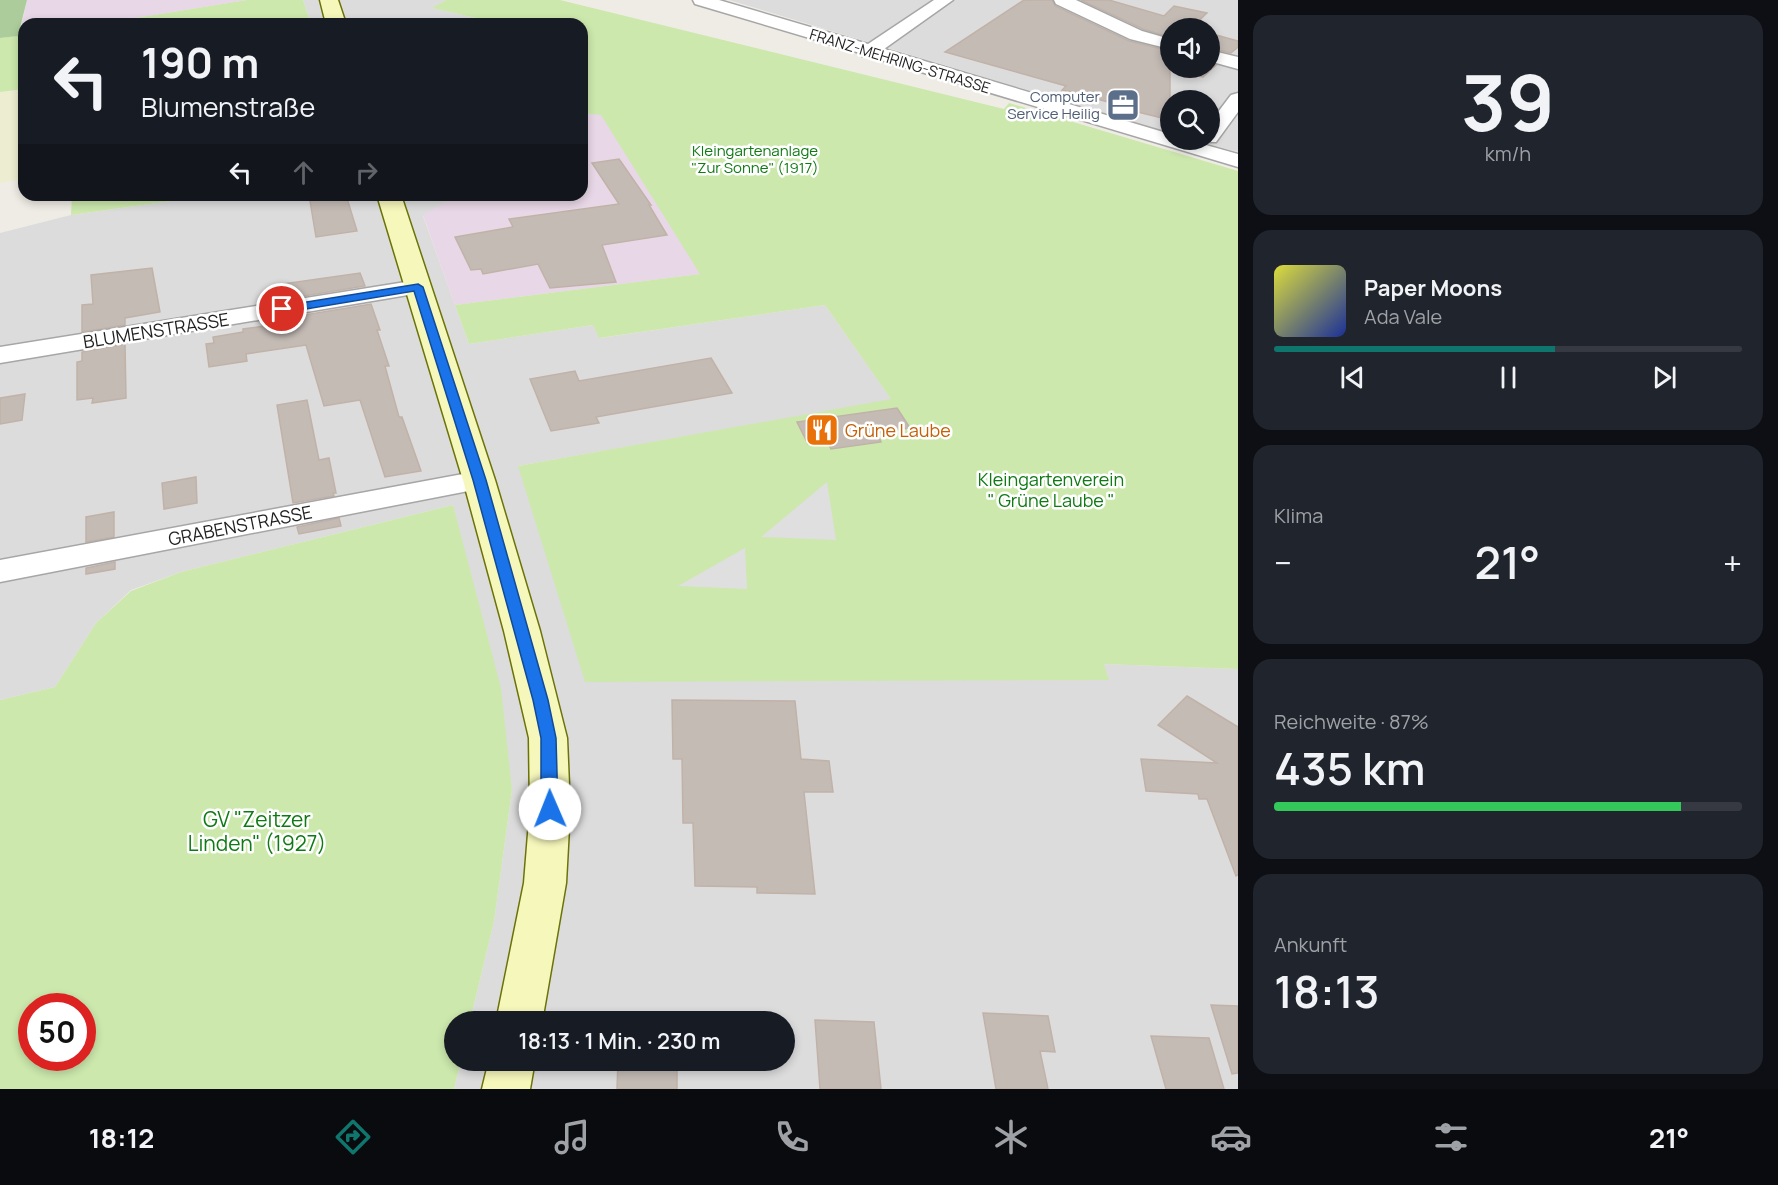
<!DOCTYPE html>
<html lang="de">
<meta charset="utf-8">
<style>
:root{--surface:#171b24;--page:#20242c;--text:#f1f3f6;--muted:#9ea1a6;--line:#363941;--accent:#0f766e}
body{margin:0;font-family:Manrope,sans-serif;background:var(--page);color:var(--text);height:100vh;display:flex;flex-direction:column;font-size:22px;white-space:nowrap}
*{box-sizing:border-box;margin:0}
p{font-size:20px;color:var(--muted)}
.icon{flex:none;width:33px;height:33px;fill:none;stroke:currentColor;stroke-width:2;stroke-linecap:round;stroke-linejoin:round}
.map{position:relative;flex:1;overflow:hidden}
.drawer{display:flex;flex-direction:column;gap:15px;padding:15px;background:#0d0f14;width:540px}
.drawer>*{flex:none}
.hud{position:absolute;left:18px;top:18px;width:570px;height:183px;border-radius:18px;box-shadow:0 3px 9px #0003;background:#171b24;color:var(--text);overflow:hidden}
.tools{position:absolute;left:1160px;top:18px;display:grid;gap:12px}
.tools a{display:grid;place-items:center;width:60px;height:60px;border-radius:50%;background:var(--surface);box-shadow:0 3px 9px #0003;font-size:30px}
.speed{position:absolute;left:18px;top:993px;display:flex;gap:12px;font-size:30px;font-weight:700;text-align:center}
.speed>*{display:grid;place-content:center;width:78px;height:78px;border-radius:50%;background:var(--surface);box-shadow:0 3px 9px #0003;line-height:1}
.speed .limit{border:9px solid #d22;background:#fff;color:#111}
.pin{position:absolute;display:grid;place-items:center;width:51px;height:51px;color:#fff;margin:-26px;border:3px solid #fff;border-radius:50%;box-shadow:0 2px 6px #0007}
.me{position:absolute;width:66px;margin:-33px;rotate:359deg;stroke-linejoin:round;filter:drop-shadow(0 0 4px #0008)}
.turn{display:flex;align-items:center;gap:21px;height:126px;padding:0 24px;font-size:27px}
.turn .icon{width:78px;height:78px;stroke-width:2.5}
.turn b{display:block;font-size:42px;line-height:51px}
.lanes{display:flex;align-items:center;height:57px;padding:0 24px;background:#0003;justify-content:center;gap:30px;direction:ltr}
.lanes .off{opacity:.35}
.big{font-size:45px;font-weight:600;line-height:1.1}
.drawer .tile{flex:1;display:flex;flex-direction:column;justify-content:center;gap:9px;min-width:0;padding:0 21px;border-radius:18px;background:var(--page)}
.drawer .dial{align-items:center;gap:0}
.dial b{font-size:78px;line-height:1}
.song{display:flex;align-items:center;gap:18px}
.cover{width:72px;height:72px;border-radius:9px;background:linear-gradient(135deg,hsl(60 70% 55%),hsl(230 70% 35%))}
.played{height:6px;border-radius:3px;background:linear-gradient(90deg,var(--accent) 60%,var(--line) 60%)}
.keys{display:flex;justify-content:space-around;direction:ltr}
.heat{display:flex;justify-content:space-between;align-items:center;font-size:33px;direction:ltr}
.charge{height:9px;border-radius:4px;background:linear-gradient(90deg,#34c759 87%,var(--line) 0)}
.trip{position:absolute;left:444px;top:1011px;width:351px;height:60px;border-radius:30px;background:var(--surface);box-shadow:0 3px 9px #0003;font-weight:600;line-height:60px;text-align:center}
.tabs{display:flex;height:96px;justify-content:space-around;align-items:center;background:#090b0e;color:var(--muted)}
.tabs .icon{width:42px;height:42px}
.tabs .current{color:var(--accent)}
.tabs b{font-size:27px;color:var(--text)}
main{display:flex;flex:1;min-height:0}
.map>svg:first-child{display:block}
.residential{fill:#dddcdc;fill-rule:evenodd}
.industrial{fill:#e8d7e6}
.farmland{fill:#ecedd1}
.grass{fill:#cce8ad;fill-rule:evenodd}
.forest{fill:#accd9b}
.parking{fill:#dfdfdf}
.building{fill:#c4bbb5;stroke:#c1b2a8;stroke-width:1.5}
.lines{fill:none;stroke-linecap:round;stroke-linejoin:round}
.street-casing{stroke:#a6a6a6;stroke-width:3}
.secondary-casing{stroke:#6b7308;stroke-width:3}
.street{fill:#fff;fill-rule:evenodd}
.secondary{fill:#f6f7bb;fill-rule:evenodd}
.route{fill:#1a73e8;stroke:#114b97;stroke-width:1.5}
.labels{text-anchor:middle;dominant-baseline:central;stroke-width:5;stroke-linejoin:round;paint-order:stroke}
.far-street-label{font-size:15px;fill:#1f1f1f;stroke:#fff}
.far-service-label{font-size:15px;fill:#4e5e75;stroke:#fff;text-anchor:end}
.far-park-label{font-size:15px;fill:#0f7a14;stroke:#fff}
.street-label{font-size:18px;fill:#1f1f1f;stroke:#fff}
.food-label{font-size:18px;fill:#c56008;stroke:#fff;text-anchor:start}
.park-label{font-size:18px;fill:#0f7a14;stroke:#fff}
.near-park-label{font-size:21px;fill:#0f7a14;stroke:#fff}
</style>
<main>
<div class="map">
<svg width="1238" height="1089" viewBox="0 0 1238 1089">
<rect width="100%" height="100%" fill="#efece5"/>
<g class="residential">
<path d="M 303,0 L 446,0 L 433,8 L 502,24 L 311,24 Z"/>
<path d="M 729,0 L 1238,0 L 1238,152 L 1193,140 L 1209,140 L 1209,100 L 1170,100 L 1170,133 ZM 1170,28 L 1209,28 L 1209,68 L 1170,68 Z"/>
<path d="M 214,195 L 459,195 L 423,216 L 469,344 L 593,325 L 600,338 L 825,305 L 892,400 L 518,466 L 1108,680 L 1104,664 L 1238,669 L 1238,1089 L 454,1089 L 461,1061 L 784,1060 L 784,1022 L 470,1021 L 494,921 L 512,790 L 453,505 L 181,572 L 131,590 L 96,623 L 55,687 L 0,700 L 0,233 L 71,215 Z"/>
</g>
<g class="industrial">
<path d="M 27,0 L 247,0 L 98,24 L 24,24 L 24,35 L 19,36 Z"/>
<path d="M 582,113 L 601,114 L 701,274 L 455,305 L 423,215 L 459,195 L 582,195 Z"/>
</g>
<path class="farmland" d="M 24,89 L 24,179 L 0,183 L 0,92 Z"/>
<g class="grass">
<path d="M 247,0 L 303,0 L 311,24 L 98,24 Z"/>
<path d="M 446,0 L 560,0 L 1004,109 L 1009,103 L 1238,171 L 1238,669 L 1104,664 L 1109,680 L 585,682 L 518,466 L 891,399 L 825,305 L 599,338 L 593,325 L 469,344 L 455,305 L 700,274 L 601,115 L 582,113 L 582,24 L 502,24 L 432,8 Z"/>
<path d="M 24,35 L 24,89 L 0,92 L 0,38 Z"/>
<path d="M 72,195 L 214,195 L 71,215 Z"/>
<path d="M 453,505 L 501,688 L 512,790 L 494,921 L 470,1021 L 454,1022 L 454,1060 L 461,1061 L 454,1089 L 0,1089 L 0,700 L 55,687 L 96,623 L 131,591 L 181,572 ZM 82,1006 L 82,1058 L 32,1058 L 32,1006 Z"/>
</g>
<path class="forest" d="M 0,0 L 27,0 L 18,36 L 0,38 Z"/>
<g class="parking">
<path d="M 827,482 L 836,540 L 761,537 Z"/>
<path d="M 745,548 L 747,589 L 678,586 Z"/>
</g>
<g class="building">
<path d="M 1024,0 L 1052,0 L 1055,6 L 1129,41 L 1170,51 L 1170,68 L 1209,68 L 1209,63 L 1216,65 L 1203,77 L 1170,70 L 1170,120 L 1110,105 L 1112,103 L 1062,90 L 1066,86 L 945,52 Z"/>
<path d="M 1081,0 L 1109,0 L 1164,16 L 1174,6 L 1207,13 L 1191,28 L 1170,28 L 1170,37 L 1143,29 Z"/>
<path d="M 1209,33 L 1238,41 L 1238,47 L 1231,53 L 1209,48 Z"/>
<path d="M 619,159 L 651,205 L 649,205 L 667,235 L 602,245 L 616,282 L 550,288 L 538,264 L 483,274 L 481,269 L 471,270 L 455,237 L 513,227 L 509,219 L 619,204 L 592,163 Z"/>
<path d="M 309,195 L 346,195 L 357,231 L 316,237 Z"/>
<path d="M 152,268 L 160,312 L 125,318 L 125,325 L 82,332 L 82,305 L 93,304 L 91,275 Z"/>
<path d="M 360,273 L 365,286 L 280,300 L 276,287 L 275,285 Z"/>
<path d="M 371,304 L 380,330 L 377,330 L 389,366 L 385,366 L 399,417 L 402,417 L 421,471 L 385,477 L 360,400 L 324,406 L 306,345 L 246,354 L 247,361 L 209,367 L 206,344 L 214,343 L 213,337 L 243,332 L 243,329 L 288,323 L 286,318 Z"/>
<path d="M 125,344 L 126,398 L 92,403 L 93,398 L 77,400 L 77,362 L 82,361 L 82,352 Z"/>
<path d="M 711,358 L 732,393 L 596,417 L 599,423 L 551,431 L 530,379 L 575,371 L 579,381 Z"/>
<path d="M 25,394 L 22,420 L 0,424 L 0,398 Z"/>
<path d="M 307,400 L 319,460 L 329,458 L 336,493 L 333,493 L 334,496 L 293,503 L 277,405 Z"/>
<path d="M 897,408 L 910,428 L 877,433 L 881,442 L 831,449 L 827,441 L 808,444 L 797,422 Z"/>
<path d="M 196,477 L 197,503 L 164,509 L 162,483 Z"/>
<path d="M 114,512 L 114,537 L 86,542 L 86,517 Z"/>
<path d="M 339,518 L 341,526 L 299,534 L 297,527 Z"/>
<path d="M 115,562 L 115,569 L 86,574 L 86,568 Z"/>
<path d="M 1187,696 L 1238,727 L 1238,875 L 1236,876 L 1207,799 L 1199,799 L 1198,794 L 1146,791 L 1141,759 L 1217,763 L 1158,725 Z"/>
<path d="M 672,700 L 795,701 L 801,759 L 829,761 L 833,792 L 804,792 L 815,894 L 757,893 L 757,887 L 695,886 L 693,823 L 683,823 L 682,759 L 673,759 Z"/>
<path d="M 1211,1005 L 1238,1006 L 1238,1073 L 1232,1074 Z"/>
<path d="M 983,1013 L 1048,1016 L 1055,1052 L 1040,1051 L 1048,1089 L 996,1089 Z"/>
<path d="M 815,1020 L 874,1022 L 881,1089 L 820,1089 Z"/>
<path d="M 1151,1036 L 1209,1038 L 1224,1089 L 1166,1089 Z"/>
<path d="M 618,1060 L 677,1060 L 677,1089 L 617,1089 Z"/>
</g>
<g class="lines">
<defs>
<g id="street">
<path d="M 693,0 L 719,0 L 868,44 L 934,0 L 953,0 L 884,49 L 1170,134 L 1170,140 L 1188,140 L 1238,154 L 1238,167 L 871,57 L 862,56 L 860,53 L 695,4 Z"/>
<path d="M 1054,0 L 1076,0 L 1142,31 L 1170,39 L 1170,49 L 1130,39 L 1056,4 Z"/>
<path d="M 1209,50 L 1238,57 L 1238,69 L 1209,61 Z"/>
<path d="M 1238,93 L 1238,112 L 1216,142 L 1202,142 L 1200,140 L 1209,140 L 1209,124 L 1231,95 Z"/>
<path d="M 418,280 L 426,282 L 430,287 L 426,292 L 0,363 L 0,347 Z"/>
<path d="M 479,471 L 489,473 L 493,480 L 489,487 L 0,582 L 0,560 Z"/>
</g>
<g id="secondary">
<path d="M 320,0 L 338,0 L 346,24 L 326,24 Z"/>
<path d="M 377,195 L 401,195 L 495,480 L 540,631 L 567,738 L 570,809 L 566,883 L 542,1022 L 496,1022 L 524,883 L 530,809 L 529,738 L 504,631 L 463,480 Z"/>
<path d="M 489,1060 L 535,1060 L 530,1089 L 482,1089 Z"/>
</g>
</defs>
<use href="#street" class="street-casing"/>
<use href="#secondary" class="secondary-casing"/>
<use href="#street" class="street"/>
<use href="#secondary" class="secondary"/>
</g>
<path class="route" d="M 418,284 L 423,287 L 486,480 L 548,700 L 556,738 L 558,809 L 556,813 L 550,815 L 544,813 L 541,809 L 541,738 L 533,700 L 473,480 L 414,291 L 282,313 L 276,309 L 282,306 Z"/>
<defs>
<symbol id="office-square" viewBox="-11 -11 22 22"><rect x="-9" y="-9" width="18" height="18" rx="4" fill="#5c6f8a" stroke="#fff"/><path d="M-6-3h4V-5.5h4V-3h4V5H-6ZM-1-4.5V-3h2v-1.5ZM-6 0V1H6V0Z" fill="#fff"/></symbol>
<symbol id="restaurant-square" viewBox="-11 -11 22 22"><rect x="-9" y="-9" width="18" height="18" rx="4" fill="#e8710a" stroke="#fff"/><path d="M-5-6h1v4h1v-4h1v4h1v-4h1v5L-1.5 .5V6h-2V.5L-5-1ZM5-6V6H3V1.5H1.5Q1.5-4 5-6Z" fill="#fff"/></symbol>
</defs>
<g fill-rule="evenodd">
<use href="#office-square" x="1104" y="86" width="38" height="38"/>
<use href="#restaurant-square" x="803" y="411" width="38" height="38"/>
</g>
<g class="labels">
<g class="far-street-label">
<text transform="translate(900 61) rotate(17)">FRANZ-MEHRING-STRASSE</text>
</g>
<g class="far-service-label">
<text x="1100" y="96">Computer<tspan x="1100" dy="17">Service Heilig</tspan></text>
</g>
<g class="far-park-label">
<text x="755" y="150">Kleingartenanlage<tspan x="755" dy="17">"Zur Sonne" (1917)</tspan></text>
</g>
<g class="street-label">
<text transform="translate(156 330) rotate(-9)">BLUMENSTRASSE</text>
<text transform="translate(240 525) rotate(-11)">GRABENSTRASSE</text>
</g>
<g class="food-label">
<text x="845" y="430">Grüne Laube</text>
</g>
<g class="park-label">
<text x="1051" y="479">Kleingartenverein<tspan x="1051" dy="21">" Grüne Laube "</tspan></text>
</g>
<g class="near-park-label">
<text x="257" y="819">GV "Zeitzer<tspan x="257" dy="24">Linden" (1927)</tspan></text>
</g>
</g>
</svg>
<div class="tools">
<a><svg class="icon" aria-label="sound" viewBox="0 0 24 24"><path d="M4 9h4l5-4v14l-5-4H4zM17 9q2 3 0 6"/></svg></a>
<a><svg class="icon" aria-label="search" viewBox="0 0 24 24"><circle cx="10" cy="10" r="6"/><path d="M15 15l6 6"/></svg></a>
</div>
<div class="speed"><div class="limit">50</div></div>
<div class="pin" style="left:282px;top:309px;background:#d93025"><svg class="icon" aria-label="arrive" viewBox="0 0 24 24"><path d="M6 21V4h12l-3 4 3 4H6"/></svg></div>
<svg class="me" style="left:550px;top:809px" viewBox="-20 -20 40 40"><circle r="19" fill="#fff"/><path d="M0-13L10 11 0 6-10 11z" fill="#1a73e8"/></svg>
<div class="trip">18:13 · 1 Min. · 230 m</div>
<div class="hud">
<div class="turn"><svg class="icon" aria-label="left" viewBox="0 0 24 24"><path d="M17 20v-9H6M10 6l-5 5 5 5"/></svg><div><b>190 m</b>Blumenstraße</div></div>
<div class="lanes"><svg class="icon" aria-label="left" viewBox="0 0 24 24"><path d="M17 20v-9H6M10 6l-5 5 5 5"/></svg><svg class="icon off" aria-label="ahead" viewBox="0 0 24 24"><path d="M12 20V5M6 11l6-6 6 6"/></svg><svg class="icon off" aria-label="right" viewBox="0 0 24 24"><path d="M7 20v-9h11M14 6l5 5-5 5"/></svg></div>
</div>
</div>
<section class="drawer">
<div class="tile dial"><b>39</b><p>km/h</p></div>
<div class="tile">
<div class="song"><i class="cover"></i><div><b>Paper Moons</b><p>Ada Vale</p></div></div>
<div class="played"></div>
<div class="keys"><svg class="icon" aria-label="previous" viewBox="0 0 24 24"><path d="M18 5L8 12l10 7zM5 5v14"/></svg><svg class="icon" aria-label="pause" viewBox="0 0 24 24"><path d="M8 5v14M16 5v14"/></svg><svg class="icon" aria-label="next" viewBox="0 0 24 24"><path d="M6 5l10 7-10 7zM19 5v14"/></svg></div>
</div>
<div class="tile"><p>Klima</p>
<div class="heat"><a>−</a><b class="big">21°</b><a>+</a></div>
</div>
<div class="tile"><p>Reichweite · 87%</p><b class="big">435 km</b><div class="charge"></div></div>
<div class="tile"><p>Ankunft</p><b class="big">18:13</b></div>
</section>
</main>
<nav class="tabs">
<b>18:12</b>
<svg class="icon current" aria-label="directions" viewBox="0 0 24 24"><path d="M12 3l9 9-9 9-9-9zM9 14v-3h6M13 9l2 2-2 2"/></svg>
<svg class="icon" aria-label="music" viewBox="0 0 24 24"><path d="M9 18V5l10-2v13"/><circle cx="6" cy="18" r="3"/><circle cx="16" cy="16" r="3"/></svg>
<svg class="icon" aria-label="phone" viewBox="0 0 24 24"><path d="M5 4h4l2 5-3 2q2 4 5 5l2-3 5 2v4C11 20 4 13 5 4z"/></svg>
<svg class="icon" aria-label="climate" viewBox="0 0 24 24"><path d="M12 3v18M4 7l16 10M4 17L20 7"/></svg>
<svg class="icon" aria-label="car" viewBox="0 0 24 24"><path d="M5 17H2v-5l4-1 3-4h7l3 4 3 1v5h-3M9 17h6M6 11h13"/><circle cx="7" cy="17" r="2"/><circle cx="17" cy="17" r="2"/></svg>
<svg class="icon" aria-label="filters" viewBox="0 0 24 24"><path d="M4 7h16M4 17h16"/><circle cx="9" cy="7" r="2"/><circle cx="15" cy="17" r="2"/></svg>
<b>21°</b>
</nav>
